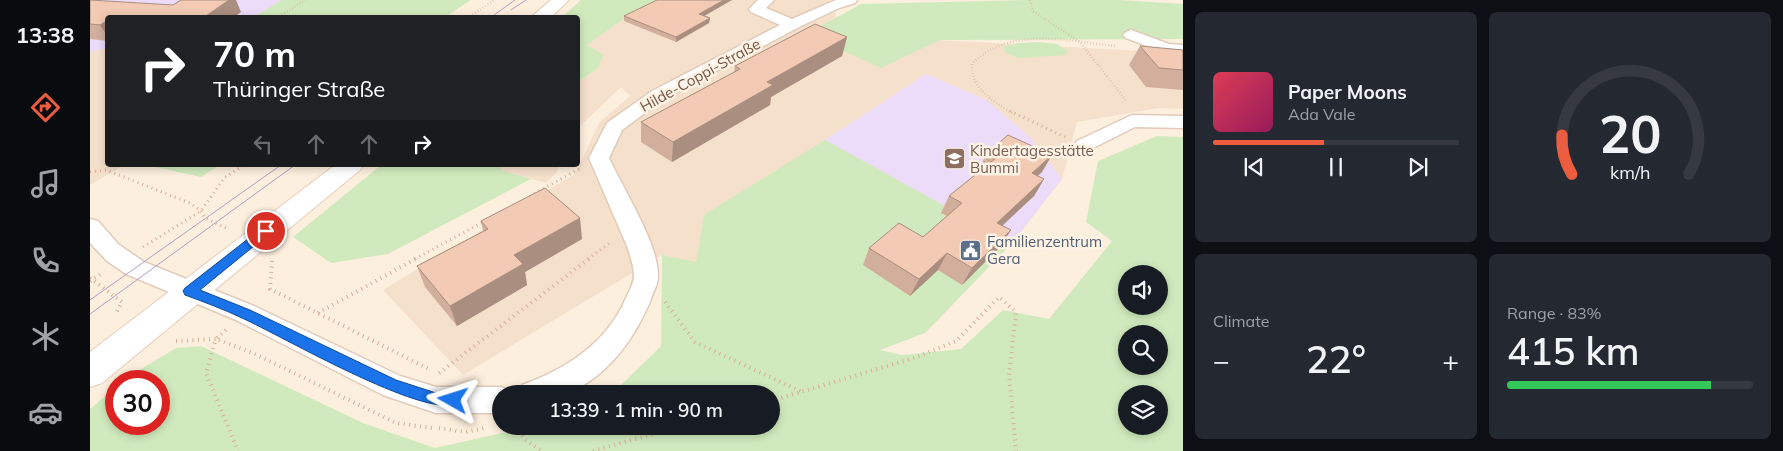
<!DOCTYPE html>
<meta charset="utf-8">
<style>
:root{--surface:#171b24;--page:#242831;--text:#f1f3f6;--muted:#9ea1a6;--line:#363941;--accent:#ec5c3e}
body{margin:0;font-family:Mulish,sans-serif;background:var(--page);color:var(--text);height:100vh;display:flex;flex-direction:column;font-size:19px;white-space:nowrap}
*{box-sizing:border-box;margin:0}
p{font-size:16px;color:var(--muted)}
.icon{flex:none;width:28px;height:28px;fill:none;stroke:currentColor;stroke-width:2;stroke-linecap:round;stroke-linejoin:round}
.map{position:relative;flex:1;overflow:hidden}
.panel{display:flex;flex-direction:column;gap:12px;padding:12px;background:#0d0f14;width:600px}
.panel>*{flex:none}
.top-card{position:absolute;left:15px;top:15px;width:475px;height:152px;border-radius:5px;box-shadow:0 2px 8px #0003;background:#202124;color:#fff;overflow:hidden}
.buttons{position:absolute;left:1028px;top:265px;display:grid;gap:10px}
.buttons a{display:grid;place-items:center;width:50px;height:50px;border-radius:50%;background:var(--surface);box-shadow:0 2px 8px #0003;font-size:25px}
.speed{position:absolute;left:15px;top:370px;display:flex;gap:10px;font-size:25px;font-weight:700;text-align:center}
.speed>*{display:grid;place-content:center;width:65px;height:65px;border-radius:50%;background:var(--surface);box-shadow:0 2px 8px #0003;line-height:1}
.speed .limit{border:8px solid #d22;background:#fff;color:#111}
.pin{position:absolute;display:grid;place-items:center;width:42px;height:42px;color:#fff;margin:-21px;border:2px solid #fff;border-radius:50%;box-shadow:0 1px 5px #0007}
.me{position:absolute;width:55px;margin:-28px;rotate:276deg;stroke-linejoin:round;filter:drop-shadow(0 0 4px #0008)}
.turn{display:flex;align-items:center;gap:18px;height:105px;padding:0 25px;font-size:22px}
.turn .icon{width:65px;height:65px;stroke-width:2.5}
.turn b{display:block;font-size:35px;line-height:42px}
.lanes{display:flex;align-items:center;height:48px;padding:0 25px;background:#0003;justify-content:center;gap:25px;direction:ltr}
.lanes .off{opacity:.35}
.big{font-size:38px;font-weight:600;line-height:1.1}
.panel .tile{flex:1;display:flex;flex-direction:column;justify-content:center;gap:8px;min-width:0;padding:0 18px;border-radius:8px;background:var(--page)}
.panel .dial{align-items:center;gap:0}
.dial svg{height:130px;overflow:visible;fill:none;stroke:var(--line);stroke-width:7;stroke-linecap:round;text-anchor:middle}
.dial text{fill:var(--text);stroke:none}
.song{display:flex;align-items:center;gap:15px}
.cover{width:60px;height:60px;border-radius:8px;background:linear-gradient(135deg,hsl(350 70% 55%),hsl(330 70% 35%))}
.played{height:5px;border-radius:2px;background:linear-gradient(90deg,var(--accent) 45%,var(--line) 45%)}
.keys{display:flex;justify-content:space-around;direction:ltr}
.heat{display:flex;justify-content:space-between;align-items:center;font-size:28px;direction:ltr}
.charge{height:8px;border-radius:4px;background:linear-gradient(90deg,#34c759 83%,var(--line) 0)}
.panel .tiles{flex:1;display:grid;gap:12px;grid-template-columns:repeat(2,1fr)}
.trip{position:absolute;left:402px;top:385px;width:288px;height:50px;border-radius:25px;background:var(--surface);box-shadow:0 2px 8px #0003;font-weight:600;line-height:50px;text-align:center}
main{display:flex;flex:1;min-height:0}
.tabs{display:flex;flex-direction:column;width:90px;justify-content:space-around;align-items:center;background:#090b0e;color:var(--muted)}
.tabs .icon{width:35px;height:35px}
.tabs .on{color:var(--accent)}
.tabs b{font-size:22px;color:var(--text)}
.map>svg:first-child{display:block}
.residential{fill:#f5e0cc}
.education{fill:#ecdbf9}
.green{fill:#d1eabd;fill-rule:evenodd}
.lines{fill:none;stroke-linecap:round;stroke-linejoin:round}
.street-casing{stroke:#e1cbba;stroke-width:3}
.secondary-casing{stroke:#e8cdba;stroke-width:2}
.path-far2{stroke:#d7ae99;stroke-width:2.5;stroke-dasharray:0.5 2.5;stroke-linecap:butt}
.path-far1{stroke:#d7ae99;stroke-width:3;stroke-dasharray:1 4;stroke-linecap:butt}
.path{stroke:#d7ae99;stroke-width:4;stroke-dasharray:1 4.5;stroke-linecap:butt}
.street{fill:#fff;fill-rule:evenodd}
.secondary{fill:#fff;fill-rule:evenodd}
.tram{stroke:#b19ec5;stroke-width:1}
.wall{fill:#d1af9c}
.shaded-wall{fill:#aa8e7f}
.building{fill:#f3cbb5;stroke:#aa8e7f}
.route{fill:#1a73e8;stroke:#114b97}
.labels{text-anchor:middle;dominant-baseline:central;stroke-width:5;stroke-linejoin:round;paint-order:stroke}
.street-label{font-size:15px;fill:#735446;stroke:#fff3e5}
.education-label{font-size:15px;fill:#785e54;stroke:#fff3e5;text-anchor:start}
.service-label{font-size:15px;fill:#4e5e75;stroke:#fff3e5;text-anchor:start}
</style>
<main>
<nav class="tabs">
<b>13:38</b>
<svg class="icon on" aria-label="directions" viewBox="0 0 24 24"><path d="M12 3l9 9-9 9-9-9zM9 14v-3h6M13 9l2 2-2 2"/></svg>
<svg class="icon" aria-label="music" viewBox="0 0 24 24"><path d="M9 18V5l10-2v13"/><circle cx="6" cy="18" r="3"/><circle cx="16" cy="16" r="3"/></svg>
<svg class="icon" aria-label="phone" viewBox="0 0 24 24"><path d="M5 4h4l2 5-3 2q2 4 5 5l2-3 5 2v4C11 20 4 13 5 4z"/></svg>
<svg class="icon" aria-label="climate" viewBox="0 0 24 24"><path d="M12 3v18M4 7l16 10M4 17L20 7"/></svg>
<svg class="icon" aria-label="car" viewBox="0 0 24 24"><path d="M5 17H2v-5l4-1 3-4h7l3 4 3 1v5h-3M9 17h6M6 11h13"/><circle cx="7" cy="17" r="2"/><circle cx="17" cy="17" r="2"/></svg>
</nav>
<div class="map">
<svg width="1093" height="451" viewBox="0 0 1093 451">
<rect width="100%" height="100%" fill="#fdefde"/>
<g class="residential">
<path d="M 0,0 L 192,0 L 164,17 L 18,18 L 18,165 L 34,165 L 0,185 Z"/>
<path d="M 521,0 L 740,0 L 754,35 L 1093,53 L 1093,109 L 1068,108 L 987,122 L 972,179 L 922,243 L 835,333 L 572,255 L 373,375 L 293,290 L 485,174 L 509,123 L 540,96 L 531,87 L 488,128 L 488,82 L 506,69 L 488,56 Z"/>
<path d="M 413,165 L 470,165 L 466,173 L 456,183 L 411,170 Z"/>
</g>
<g class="education">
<path d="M 0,0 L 192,0 L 164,17 L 18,18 L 17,48 L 0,52 Z"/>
<path d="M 836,74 L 895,99 L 940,137 L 972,179 L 922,243 L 735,140 Z"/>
</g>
<g class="green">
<path d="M 192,0 L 381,0 L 355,17 L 164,17 Z"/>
<path d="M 491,0 L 571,0 L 532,20 L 497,45 L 514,55 L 507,69 L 488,82 L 488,18 L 471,18 Z"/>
<path d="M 934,0 L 1030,0 L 1093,4 L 1093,39 L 850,40 L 791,68 L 716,34 L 771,4 Z"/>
<path d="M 949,42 L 967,44 L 978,51 L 975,55 L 928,58 L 915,52 L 913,47 L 928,43 Z"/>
<path d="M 1067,136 L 1093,137 L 1093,451 L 0,451 L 0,409 L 26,387 L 26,424 L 69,424 L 69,381 L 33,381 L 41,375 L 86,348 L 111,346 L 273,423 L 345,448 L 444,426 L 681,426 L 681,394 L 522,394 L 571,346 L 572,255 L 606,262 L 614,215 L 735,140 L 922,243 L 835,333 L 790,350 L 812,355 L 871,349 L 913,310 L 959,319 L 1022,241 L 996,222 L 1008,161 ZM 1036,274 L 1069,274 L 1069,306 L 1036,306 ZM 1036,334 L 1069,334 L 1069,366 L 1036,366 ZM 1036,394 L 1069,394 L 1069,426 L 1036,426 Z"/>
<path d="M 56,165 L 130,165 L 111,177 Z"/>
<path d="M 291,165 L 413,165 L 411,170 L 441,179 L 298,254 L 241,263 L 203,237 Z"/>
</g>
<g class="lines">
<defs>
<g id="street">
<path d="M 668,0 L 684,0 L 676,8 L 702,19 L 746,0 L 767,0 L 765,3 L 749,8 L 707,28 L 574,99 L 532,130 L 519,158 C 533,189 569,244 568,277 C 568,284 563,292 561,299 C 546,337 517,378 477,393 C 466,397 441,394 428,394 L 432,385 C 476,369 517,343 536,298 C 539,291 544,283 544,276 C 544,266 540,255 537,246 L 499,158 L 515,127 L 517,123 L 562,91 L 690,25 L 661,12 L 659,9 Z"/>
<path d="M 1041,30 L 1079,44 L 1093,45 L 1093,55 L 1070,51 L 1036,38 L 1033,35 L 1036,32 Z"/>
<path d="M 1042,115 L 1093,116 L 1093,128 L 1045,127 L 1001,149 L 994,151 L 987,149 L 984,145 L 987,141 Z"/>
<path d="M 0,219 L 8,221 L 28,244 L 54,262 L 164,306 L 310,376 L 346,387 L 411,387 L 421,391 L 423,394 L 411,394 L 411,413 L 346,413 L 293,395 L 146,320 L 36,274 L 17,261 L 0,243 Z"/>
</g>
<g id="secondary">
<path d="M 461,0 L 479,0 L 460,18 L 440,18 Z"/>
<path d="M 245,165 L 273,165 L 270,170 L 12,383 L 0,387 L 0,352 Z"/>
</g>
</defs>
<use href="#street" class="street-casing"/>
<use href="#secondary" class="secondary-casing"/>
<g class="path-far2">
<path d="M 940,0 L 943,11 L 990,42 L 1037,102"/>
<path d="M 187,18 L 215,0"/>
<path d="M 378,18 L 404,0"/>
<path d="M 922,113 C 903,101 881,89 882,64 C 918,26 979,41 1025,46"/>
</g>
<g class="path-far1">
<path d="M 920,111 L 975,137"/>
<path d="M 0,172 L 16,170 L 100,203 L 111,211 L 115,218 L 138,229"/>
<path d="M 440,196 L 489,169"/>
<path d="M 53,247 L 111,211 L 134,178 L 154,165"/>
<path d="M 325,259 L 395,221"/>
<path d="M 498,259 L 521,242"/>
</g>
<g class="path">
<path d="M 182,261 L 180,289 L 339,369"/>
<path d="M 0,278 L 32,302 L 25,315"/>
<path d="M 0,281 L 12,273"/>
<path d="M 575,302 L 605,342 L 712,392"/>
<path d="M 228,313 L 327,258"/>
<path d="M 136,330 L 126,339 L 163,353 L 306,423 L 342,428"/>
<path d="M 86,341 L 126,339 L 116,373 L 148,451"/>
<path d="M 349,373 L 500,258"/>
<path d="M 681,401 L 827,357 L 866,341 L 909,297 L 926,312 L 919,375 L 926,451"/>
<path d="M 427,426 L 435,440 L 452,451"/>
<path d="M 349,428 L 376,432 L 394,428"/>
<path d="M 503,451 L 591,426"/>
</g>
<use href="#street" class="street"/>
<use href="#secondary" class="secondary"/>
<g class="tram">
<path d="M 421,10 L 436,0"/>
<path d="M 400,18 L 425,0"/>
<path d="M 0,300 L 191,165"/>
<path d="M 0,314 L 205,165"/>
</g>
</g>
<g class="wall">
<path d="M 0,0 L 151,12 L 18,18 L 18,41 L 0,39 Z"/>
<path d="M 534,16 L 614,16 L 620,18 L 619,23 L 586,42 L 534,21 Z"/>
<path d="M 757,37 L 752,56 L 681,97 L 680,105 L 582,162 L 551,142 L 551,122 L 644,72 L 645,66 Z"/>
<path d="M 1050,46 L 1093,50 L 1093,90 L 1056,87 L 1039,65 Z"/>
<path d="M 897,153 L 952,172 L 947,176 L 954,179 L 944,196 L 912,225 L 921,230 L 910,247 L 872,285 L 848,270 L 820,296 L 773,265 L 779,248 L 833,237 L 857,216 L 851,213 L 859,196 L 890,171 L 888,170 Z"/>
<path d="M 391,221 L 492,239 L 435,272 L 437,285 L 367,326 L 335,287 L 327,266 L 393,231 Z"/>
</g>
<g class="shaded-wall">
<path d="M 139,0 L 146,0 L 151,12 L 143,18 L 113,18 Z"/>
<path d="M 634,0 L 642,0 L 609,19 L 609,14 Z"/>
<path d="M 620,18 L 619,23 L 586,42 L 586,37 Z"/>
<path d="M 17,20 L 18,21 L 18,37 L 10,25 Z"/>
<path d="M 757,37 L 752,56 L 681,97 L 680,105 L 582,162 L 583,142 L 677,82 Z"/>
<path d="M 962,155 L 952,172 L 932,190 L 942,173 Z"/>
<path d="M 954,179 L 944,196 L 897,240 L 907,223 Z"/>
<path d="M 490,218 L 492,239 L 435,272 L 437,285 L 367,326 L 360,306 L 424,255 Z"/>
<path d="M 921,230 L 910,247 L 872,285 L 882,268 Z"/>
<path d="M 857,253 L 848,270 L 820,296 L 829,279 Z"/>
</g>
<g class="building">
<path d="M 0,0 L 83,5 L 91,0 L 139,0 L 113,18 L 18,18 L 18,20 L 10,25 L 0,24 Z"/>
<path d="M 567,0 L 634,0 L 609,14 L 620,18 L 586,37 L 534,16 Z"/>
<path d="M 725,24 L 757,37 L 677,82 L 683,85 L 583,142 L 551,122 L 650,69 L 645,66 Z"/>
<path d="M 1050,46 L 1093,50 L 1093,70 L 1069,68 Z"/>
<path d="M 918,135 L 962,155 L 942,173 L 954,179 L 907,223 L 921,230 L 882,268 L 857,253 L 829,279 L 779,248 L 809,223 L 833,237 L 872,203 L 859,196 L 906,158 L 897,153 Z"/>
<path d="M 455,188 L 490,218 L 424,255 L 433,264 L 360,306 L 327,266 L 398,229 L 391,221 Z"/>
</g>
<path class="route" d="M 176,227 L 180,228 L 182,231 L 180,233 L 110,290 L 160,310 L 306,380 L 346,393 L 368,395 L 370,400 L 368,404 C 332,418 192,336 152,318 C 133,309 114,302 95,295 L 93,291 L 95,288 L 172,228 Z"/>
<defs>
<symbol id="school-square" viewBox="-11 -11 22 22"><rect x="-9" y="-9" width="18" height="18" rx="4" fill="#8d6e63" stroke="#fff3e5"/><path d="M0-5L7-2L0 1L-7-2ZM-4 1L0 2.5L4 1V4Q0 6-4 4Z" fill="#fff"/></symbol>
<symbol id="civic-square" viewBox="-11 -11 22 22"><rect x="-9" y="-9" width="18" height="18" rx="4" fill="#5c6f8a" stroke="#fff3e5"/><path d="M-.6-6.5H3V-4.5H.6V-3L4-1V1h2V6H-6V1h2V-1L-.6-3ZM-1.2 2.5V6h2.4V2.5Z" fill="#fff"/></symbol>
</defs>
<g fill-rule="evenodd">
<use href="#school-square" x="852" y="146" width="25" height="25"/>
<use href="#civic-square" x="868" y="238" width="25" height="25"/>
</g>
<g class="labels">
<g class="street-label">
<text transform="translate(610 75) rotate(-29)">Hilde-Coppi-Straße</text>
</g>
<g class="education-label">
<text x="880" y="150">Kindertagesstätte<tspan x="880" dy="17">Bummi</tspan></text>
</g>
<g class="service-label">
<text x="897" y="241">Familienzentrum<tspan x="897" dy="17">Gera</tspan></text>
</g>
</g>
</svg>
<div class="buttons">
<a><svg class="icon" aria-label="sound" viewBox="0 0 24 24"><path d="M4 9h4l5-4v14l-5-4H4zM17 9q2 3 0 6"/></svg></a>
<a><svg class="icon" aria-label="search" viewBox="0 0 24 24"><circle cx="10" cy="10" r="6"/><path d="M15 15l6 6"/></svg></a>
<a><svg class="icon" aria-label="layers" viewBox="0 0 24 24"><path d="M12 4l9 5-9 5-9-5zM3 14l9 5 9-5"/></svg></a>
</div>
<div class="speed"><div class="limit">30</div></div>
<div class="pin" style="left:176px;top:231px;background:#d93025"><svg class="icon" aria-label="arrive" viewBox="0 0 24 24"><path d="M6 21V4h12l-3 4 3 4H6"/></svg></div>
<svg class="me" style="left:363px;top:400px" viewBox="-20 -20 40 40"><path d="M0-17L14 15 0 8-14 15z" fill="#1a73e8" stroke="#fff" stroke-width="4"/></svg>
<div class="trip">13:39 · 1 min · 90 m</div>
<div class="top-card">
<div class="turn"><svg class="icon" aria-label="right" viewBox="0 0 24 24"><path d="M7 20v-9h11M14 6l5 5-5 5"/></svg><div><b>70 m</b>Thüringer Straße</div></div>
<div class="lanes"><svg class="icon off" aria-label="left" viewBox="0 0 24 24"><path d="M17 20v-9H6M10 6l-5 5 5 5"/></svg><svg class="icon off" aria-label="ahead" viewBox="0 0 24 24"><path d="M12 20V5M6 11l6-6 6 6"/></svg><svg class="icon off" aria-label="ahead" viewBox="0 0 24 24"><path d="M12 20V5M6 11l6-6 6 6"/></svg><svg class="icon" aria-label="right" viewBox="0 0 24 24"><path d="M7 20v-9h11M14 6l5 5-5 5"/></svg></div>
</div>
</div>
<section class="panel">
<div class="tiles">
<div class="tile">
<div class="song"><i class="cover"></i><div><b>Paper Moons</b><p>Ada Vale</p></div></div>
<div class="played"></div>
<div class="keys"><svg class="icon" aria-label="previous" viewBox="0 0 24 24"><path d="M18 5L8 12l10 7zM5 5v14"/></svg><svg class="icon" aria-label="pause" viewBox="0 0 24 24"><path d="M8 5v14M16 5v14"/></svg><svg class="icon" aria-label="next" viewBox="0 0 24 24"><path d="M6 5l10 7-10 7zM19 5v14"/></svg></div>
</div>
<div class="tile dial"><svg viewBox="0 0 100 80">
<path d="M14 69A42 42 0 1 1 86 69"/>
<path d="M14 69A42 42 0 0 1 8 45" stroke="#ec5c3e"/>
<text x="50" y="56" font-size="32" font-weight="700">20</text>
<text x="50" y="72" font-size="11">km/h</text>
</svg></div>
<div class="tile"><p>Climate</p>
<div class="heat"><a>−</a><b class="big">22°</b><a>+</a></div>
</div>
<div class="tile"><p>Range · 83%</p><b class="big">415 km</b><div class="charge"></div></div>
</div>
</section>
</main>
